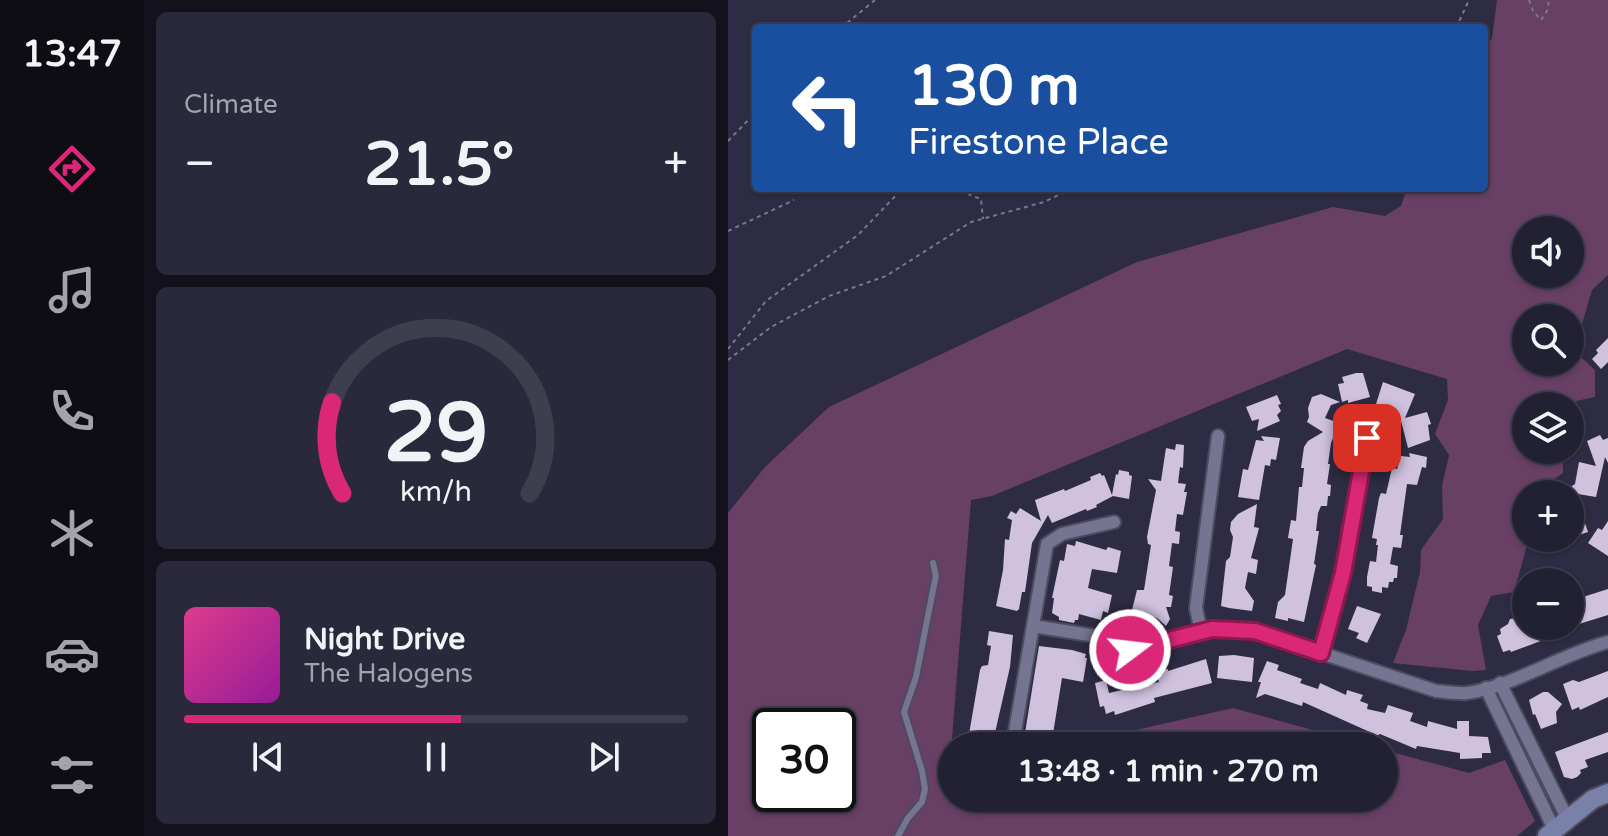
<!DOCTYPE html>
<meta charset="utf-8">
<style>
:root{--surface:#222133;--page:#2a293b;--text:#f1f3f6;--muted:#a2a3ac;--line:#3f3e4e;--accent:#db2777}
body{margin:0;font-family:"Varela Round",sans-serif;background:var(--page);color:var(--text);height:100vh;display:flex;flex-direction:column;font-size:30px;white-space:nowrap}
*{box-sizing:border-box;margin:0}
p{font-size:26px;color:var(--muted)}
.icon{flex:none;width:44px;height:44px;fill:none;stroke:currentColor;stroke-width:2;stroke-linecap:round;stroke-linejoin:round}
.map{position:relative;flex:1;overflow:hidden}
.details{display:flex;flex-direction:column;gap:12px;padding:12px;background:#13121c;width:584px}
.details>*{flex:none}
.hud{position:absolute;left:24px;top:24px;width:736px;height:168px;border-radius:8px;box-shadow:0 2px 6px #0004,0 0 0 2px var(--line);background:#1a4fa0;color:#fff;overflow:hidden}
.buttons{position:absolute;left:784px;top:216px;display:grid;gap:16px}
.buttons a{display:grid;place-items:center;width:72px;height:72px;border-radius:50%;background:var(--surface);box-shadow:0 2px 6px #0004,0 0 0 2px var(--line);font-size:40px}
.speed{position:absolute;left:24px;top:708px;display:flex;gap:16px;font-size:40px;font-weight:700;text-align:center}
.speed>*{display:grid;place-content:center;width:104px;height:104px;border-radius:50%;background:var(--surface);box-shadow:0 2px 6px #0004,0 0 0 2px var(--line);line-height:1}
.speed .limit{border:4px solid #111;border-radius:12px;background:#fff;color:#111}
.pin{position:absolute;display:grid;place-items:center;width:68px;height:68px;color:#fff;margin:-34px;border-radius:16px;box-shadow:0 4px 12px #0006}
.me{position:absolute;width:88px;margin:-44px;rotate:75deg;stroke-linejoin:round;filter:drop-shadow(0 0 6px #0008)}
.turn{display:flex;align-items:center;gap:28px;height:168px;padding:0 24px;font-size:36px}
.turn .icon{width:104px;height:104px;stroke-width:2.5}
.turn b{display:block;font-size:56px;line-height:68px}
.big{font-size:60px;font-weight:800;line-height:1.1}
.details .widget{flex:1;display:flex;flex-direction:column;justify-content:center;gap:12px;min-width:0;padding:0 28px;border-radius:12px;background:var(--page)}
.details .dial{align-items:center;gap:0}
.dial svg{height:208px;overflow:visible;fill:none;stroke:var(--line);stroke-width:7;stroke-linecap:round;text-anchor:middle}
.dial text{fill:var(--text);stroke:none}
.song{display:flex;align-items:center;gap:24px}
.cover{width:96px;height:96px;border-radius:12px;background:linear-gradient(135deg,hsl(330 70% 55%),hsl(300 70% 35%))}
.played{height:8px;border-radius:4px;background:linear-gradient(90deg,var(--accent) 55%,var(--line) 55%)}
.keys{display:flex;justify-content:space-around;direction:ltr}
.heat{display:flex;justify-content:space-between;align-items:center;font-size:44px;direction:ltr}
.trip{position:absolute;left:210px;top:732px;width:460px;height:80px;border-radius:40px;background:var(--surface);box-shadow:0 2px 6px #0004,0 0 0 2px var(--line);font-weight:800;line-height:80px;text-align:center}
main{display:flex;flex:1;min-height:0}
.dock{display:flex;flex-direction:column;width:144px;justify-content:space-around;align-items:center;background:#0e0d14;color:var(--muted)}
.dock .icon{width:56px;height:56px}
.dock .current{color:var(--accent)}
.dock b{font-size:36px;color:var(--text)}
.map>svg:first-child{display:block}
.green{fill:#683f65;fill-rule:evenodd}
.building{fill:#d0c1de}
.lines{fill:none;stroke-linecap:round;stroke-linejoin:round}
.lane-casing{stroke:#4d4b5f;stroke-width:10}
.street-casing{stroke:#4d4b5f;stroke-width:16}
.secondary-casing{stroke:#4d4b5f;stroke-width:22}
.path{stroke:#79788d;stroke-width:2;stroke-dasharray:4 4;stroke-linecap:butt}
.lane{stroke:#767591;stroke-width:6}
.street{stroke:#767591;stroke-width:12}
.secondary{stroke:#7981a8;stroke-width:18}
.route-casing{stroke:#8e194d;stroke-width:20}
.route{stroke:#db2777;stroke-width:14}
</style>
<main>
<nav class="dock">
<b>13:47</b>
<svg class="icon current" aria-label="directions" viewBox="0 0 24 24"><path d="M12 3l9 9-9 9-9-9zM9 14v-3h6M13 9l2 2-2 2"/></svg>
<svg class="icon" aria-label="music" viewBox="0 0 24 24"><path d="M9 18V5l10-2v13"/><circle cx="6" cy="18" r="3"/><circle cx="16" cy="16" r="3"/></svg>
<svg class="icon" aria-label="phone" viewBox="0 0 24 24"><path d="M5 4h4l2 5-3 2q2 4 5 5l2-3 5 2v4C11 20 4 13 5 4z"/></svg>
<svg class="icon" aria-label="climate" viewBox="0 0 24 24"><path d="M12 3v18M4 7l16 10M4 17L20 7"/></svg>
<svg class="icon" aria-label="car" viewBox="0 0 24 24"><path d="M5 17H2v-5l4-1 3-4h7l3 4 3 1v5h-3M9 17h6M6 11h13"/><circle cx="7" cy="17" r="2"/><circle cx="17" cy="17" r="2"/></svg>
<svg class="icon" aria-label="filters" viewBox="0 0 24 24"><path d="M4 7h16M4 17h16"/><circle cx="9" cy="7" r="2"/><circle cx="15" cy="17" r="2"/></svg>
</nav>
<section class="details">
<div class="widget"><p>Climate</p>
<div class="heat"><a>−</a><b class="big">21.5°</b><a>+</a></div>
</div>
<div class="widget dial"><svg viewBox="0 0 100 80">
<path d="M14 69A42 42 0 1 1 86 69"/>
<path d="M14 69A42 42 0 0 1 10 34" stroke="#db2777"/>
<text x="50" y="56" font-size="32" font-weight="700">29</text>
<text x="50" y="72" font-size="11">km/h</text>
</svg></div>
<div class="widget">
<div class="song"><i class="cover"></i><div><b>Night Drive</b><p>The Halogens</p></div></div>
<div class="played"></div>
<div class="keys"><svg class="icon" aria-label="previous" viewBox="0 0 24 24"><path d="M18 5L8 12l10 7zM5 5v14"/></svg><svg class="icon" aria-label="pause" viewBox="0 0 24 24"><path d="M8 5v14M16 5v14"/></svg><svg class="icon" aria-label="next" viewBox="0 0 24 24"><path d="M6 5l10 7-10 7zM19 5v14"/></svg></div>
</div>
</section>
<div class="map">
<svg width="880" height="836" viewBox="0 0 880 836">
<rect width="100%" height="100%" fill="#2e2c44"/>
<g class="green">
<path d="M 769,0 L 880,0 L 880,275 L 864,290 L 846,351 L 867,370 L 867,397 L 848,401 L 842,416 L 842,406 L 798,406 L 798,450 L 835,450 L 835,473 L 804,494 L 798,494 L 798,538 L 801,538 L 786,592 L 763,596 L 750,625 L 758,670 L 744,671 L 665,663 L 678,630 L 692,572 L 693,550 L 715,519 L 714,486 L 721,455 L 707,434 L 720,400 L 719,379 L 619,349 L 264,496 L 243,500 L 221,776 L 224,777 L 224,798 L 656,798 L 656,750 L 741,773 L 777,760 L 807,821 L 789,836 L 0,836 L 0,513 L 37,467 L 101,407 L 409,262 L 605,207 L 657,216 L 673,206 L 679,188 L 756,188 L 756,52 L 764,38 ZM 798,230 L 842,230 L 842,274 L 798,274 ZM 798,318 L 842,318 L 842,362 L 798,362 ZM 42,726 L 110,726 L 110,794 L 42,794 Z"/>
<path d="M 776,706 L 821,798 L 815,801 L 770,709 Z"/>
<path d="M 505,708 L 643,746 L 337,746 Z"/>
</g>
<g class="building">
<path d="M 880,338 L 880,362 L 873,369 L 864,359 L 870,353 L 868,350 Z"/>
<path d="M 628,373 L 635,373 L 642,397 L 620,403 L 620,400 L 614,402 L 610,384 L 616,383 L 614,377 Z"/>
<path d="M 655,382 L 687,394 L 677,418 L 699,412 L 703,424 L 700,425 L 702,440 L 680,448 L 671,413 L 648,404 Z"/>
<path d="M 593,394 L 612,402 L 603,405 L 597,418 L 611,423 L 603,443 L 600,464 L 602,464 L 599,484 L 603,485 L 602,496 L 600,496 L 599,506 L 593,506 L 590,513 L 588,531 L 591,531 L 586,564 L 588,565 L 576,622 L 560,618 L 560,621 L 547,618 L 550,602 L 557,595 L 565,539 L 560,538 L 563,520 L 568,521 L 571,487 L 574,487 L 576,468 L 573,468 L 576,447 L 580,441 L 595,432 L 579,422 L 581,417 L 580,408 L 584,397 Z"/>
<path d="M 549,395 L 553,404 L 550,405 L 553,411 L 549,415 L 552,421 L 529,431 L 531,419 L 524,421 L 518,407 Z"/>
<path d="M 872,435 L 875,440 L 880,438 L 880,463 L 877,457 L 868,497 L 844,493 L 841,488 L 847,484 L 851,462 L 868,466 L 859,441 Z"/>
<path d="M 533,436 L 552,438 L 548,460 L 543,459 L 542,466 L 537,465 L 531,500 L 510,497 L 515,469 L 520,470 L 528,440 L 536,441 Z"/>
<path d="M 448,444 L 456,445 L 455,468 L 452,467 L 450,483 L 458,484 L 456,492 L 459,492 L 455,515 L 449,514 L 447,531 L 452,532 L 451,544 L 444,543 L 441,566 L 445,567 L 441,595 L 445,596 L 443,607 L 438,607 L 442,619 L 438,626 L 429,618 L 403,614 L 409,590 L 416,590 L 423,545 L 420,544 L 419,537 L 428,490 L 420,479 L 433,481 L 438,448 L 447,450 Z"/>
<path d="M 681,453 L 699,457 L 698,468 L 694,467 L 689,485 L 679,484 L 672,535 L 675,535 L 673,548 L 665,547 L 662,564 L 670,566 L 669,578 L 666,578 L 665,582 L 661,582 L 660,588 L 654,587 L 654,593 L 644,591 L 644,587 L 639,586 L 639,577 L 642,561 L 648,562 L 650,545 L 648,545 L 649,539 L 644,538 L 651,498 L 653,493 L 658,494 L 664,468 L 669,469 L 673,456 L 682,457 Z"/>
<path d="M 391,470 L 401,472 L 401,475 L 404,476 L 401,499 L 385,496 L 368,505 L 369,507 L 359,511 L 358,509 L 324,523 L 320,515 L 304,543 L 297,592 L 294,592 L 291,609 L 289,611 L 268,606 L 275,570 L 277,539 L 281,540 L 284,520 L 279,518 L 283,511 L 288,514 L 292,508 L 313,521 L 307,500 L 336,489 L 337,491 L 363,480 L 362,477 L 372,473 L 374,476 L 376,475 L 384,495 L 388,474 L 390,475 Z"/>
<path d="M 529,504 L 526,527 L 531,528 L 523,558 L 530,560 L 528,574 L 520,572 L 517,588 L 526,601 L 524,611 L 501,608 L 493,606 L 498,561 L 502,557 L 505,537 L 502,530 L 503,522 L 510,514 Z"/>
<path d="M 851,505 L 860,532 L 842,538 L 842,508 Z"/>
<path d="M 880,521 L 880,556 L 860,543 L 870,528 L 874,530 Z"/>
<path d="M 348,541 L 378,550 L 380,547 L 393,551 L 389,573 L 364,569 L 360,588 L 384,595 L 380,613 L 375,611 L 373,620 L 351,614 L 350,620 L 347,620 L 346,623 L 331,620 L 331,617 L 324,613 L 326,598 L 324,598 L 332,560 L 336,561 L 339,544 L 347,546 Z"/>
<path d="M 880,589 L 880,615 L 851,624 L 842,595 L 853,590 L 855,597 Z"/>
<path d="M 629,606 L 653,614 L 639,643 L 628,638 L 631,633 L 620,629 Z"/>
<path d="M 795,617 L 798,626 L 823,626 L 826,636 L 783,652 L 782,650 L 775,652 L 769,636 L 773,634 L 772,629 L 780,624 L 782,619 Z"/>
<path d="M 261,631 L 285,635 L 282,667 L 264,746 L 239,746 L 252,670 L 254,666 L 260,665 L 263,646 L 259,645 Z"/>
<path d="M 311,646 L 344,650 L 358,654 L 357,658 L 359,658 L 355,682 L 334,678 L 324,740 L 319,739 L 319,742 L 298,738 L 297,733 Z"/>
<path d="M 506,655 L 526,658 L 524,682 L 489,678 L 491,656 Z"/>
<path d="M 478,659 L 484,683 L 426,698 L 427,702 L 387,715 L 386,711 L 378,714 L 376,706 L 372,707 L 367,683 L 378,680 L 381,693 L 402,688 L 400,680 L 411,676 L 415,686 L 431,682 L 428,672 L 440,669 L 440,671 Z"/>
<path d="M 539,661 L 551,665 L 549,670 L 574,679 L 572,683 L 590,689 L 592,683 L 618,695 L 619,690 L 635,695 L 632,701 L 640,704 L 639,709 L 657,713 L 660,705 L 685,713 L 682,721 L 699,727 L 700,721 L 729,729 L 729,721 L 741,721 L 741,736 L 760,737 L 763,753 L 754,753 L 754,758 L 732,759 L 732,753 L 689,746 L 688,749 L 652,734 L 646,737 L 644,733 L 575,702 L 574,706 L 537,694 L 528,698 L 533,682 L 530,682 Z"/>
<path d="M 880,671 L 880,697 L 852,710 L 851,707 L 844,710 L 835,684 L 845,680 L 851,682 Z"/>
<path d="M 815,692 L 820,692 L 834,704 L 828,712 L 829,723 L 813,729 L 807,714 L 805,715 L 801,700 Z"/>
<path d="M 880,732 L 880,752 L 857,760 L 860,767 L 852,770 L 853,773 L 849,777 L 844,779 L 836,777 L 827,752 Z"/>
</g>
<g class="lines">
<defs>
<path id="lane" d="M 170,836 L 180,818 L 194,802 L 197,789 L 194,771 L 176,712 L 188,677 L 206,585 L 208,576 L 205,563"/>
<g id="street">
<path d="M 305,626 L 380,638 L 402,650 L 484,629 L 527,631 L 708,691 C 718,692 729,694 739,693 C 784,687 834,654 880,642"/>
<path d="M 473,632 L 468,608 L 490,436"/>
<path d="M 593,653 L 615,573 L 639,438"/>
<path d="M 772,683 L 839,818"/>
<path d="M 758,688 L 826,829"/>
<path d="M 290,746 L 287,731 L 319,544 L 334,534 L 386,522"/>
</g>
<path id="secondary" d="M 819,836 L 865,799 L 880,793"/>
</defs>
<use href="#lane" class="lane-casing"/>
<use href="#street" class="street-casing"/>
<use href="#secondary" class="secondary-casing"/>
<g class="path">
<path d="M 801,0 L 805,11 L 813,20 L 819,11 L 821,0"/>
<path d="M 113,28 L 147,0"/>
<path d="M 728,28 L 741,0"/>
<path d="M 0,141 L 28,112"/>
<path d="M 234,188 L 242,195 L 253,199 L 255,219"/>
<path d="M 0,231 L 66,200"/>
<path d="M 0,349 L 38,301 L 130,235 L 175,188"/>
<path d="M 0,360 L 43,327 L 101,296 L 158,276 L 243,222 L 316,202 L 345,188"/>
</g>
<use href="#lane" class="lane"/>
<use href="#street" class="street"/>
<use href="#secondary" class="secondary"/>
</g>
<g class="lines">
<defs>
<path id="route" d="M 402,650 L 484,629 L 527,631 L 593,653 L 615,573 L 639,438"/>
</defs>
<use href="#route" class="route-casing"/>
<use href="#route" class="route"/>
</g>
</svg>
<div class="buttons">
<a><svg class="icon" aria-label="sound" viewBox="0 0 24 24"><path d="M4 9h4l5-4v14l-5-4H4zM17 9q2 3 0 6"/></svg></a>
<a><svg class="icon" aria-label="search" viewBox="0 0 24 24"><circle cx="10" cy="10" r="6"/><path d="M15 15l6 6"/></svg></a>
<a><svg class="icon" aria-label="layers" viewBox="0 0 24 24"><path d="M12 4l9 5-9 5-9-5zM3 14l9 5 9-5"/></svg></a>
<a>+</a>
<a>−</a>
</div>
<div class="speed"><div class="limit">30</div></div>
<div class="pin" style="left:639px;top:438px;background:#d93025"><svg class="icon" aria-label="arrive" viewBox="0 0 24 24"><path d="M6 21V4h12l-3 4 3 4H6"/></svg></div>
<svg class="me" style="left:402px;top:650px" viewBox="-20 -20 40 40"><circle r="17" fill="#db2777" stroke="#fff" stroke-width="3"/><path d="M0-11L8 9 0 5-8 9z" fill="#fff"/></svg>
<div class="trip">13:48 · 1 min · 270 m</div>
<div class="hud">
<div class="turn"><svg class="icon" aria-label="left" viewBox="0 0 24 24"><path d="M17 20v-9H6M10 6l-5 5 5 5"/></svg><div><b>130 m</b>Firestone Place</div></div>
</div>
</div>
</main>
